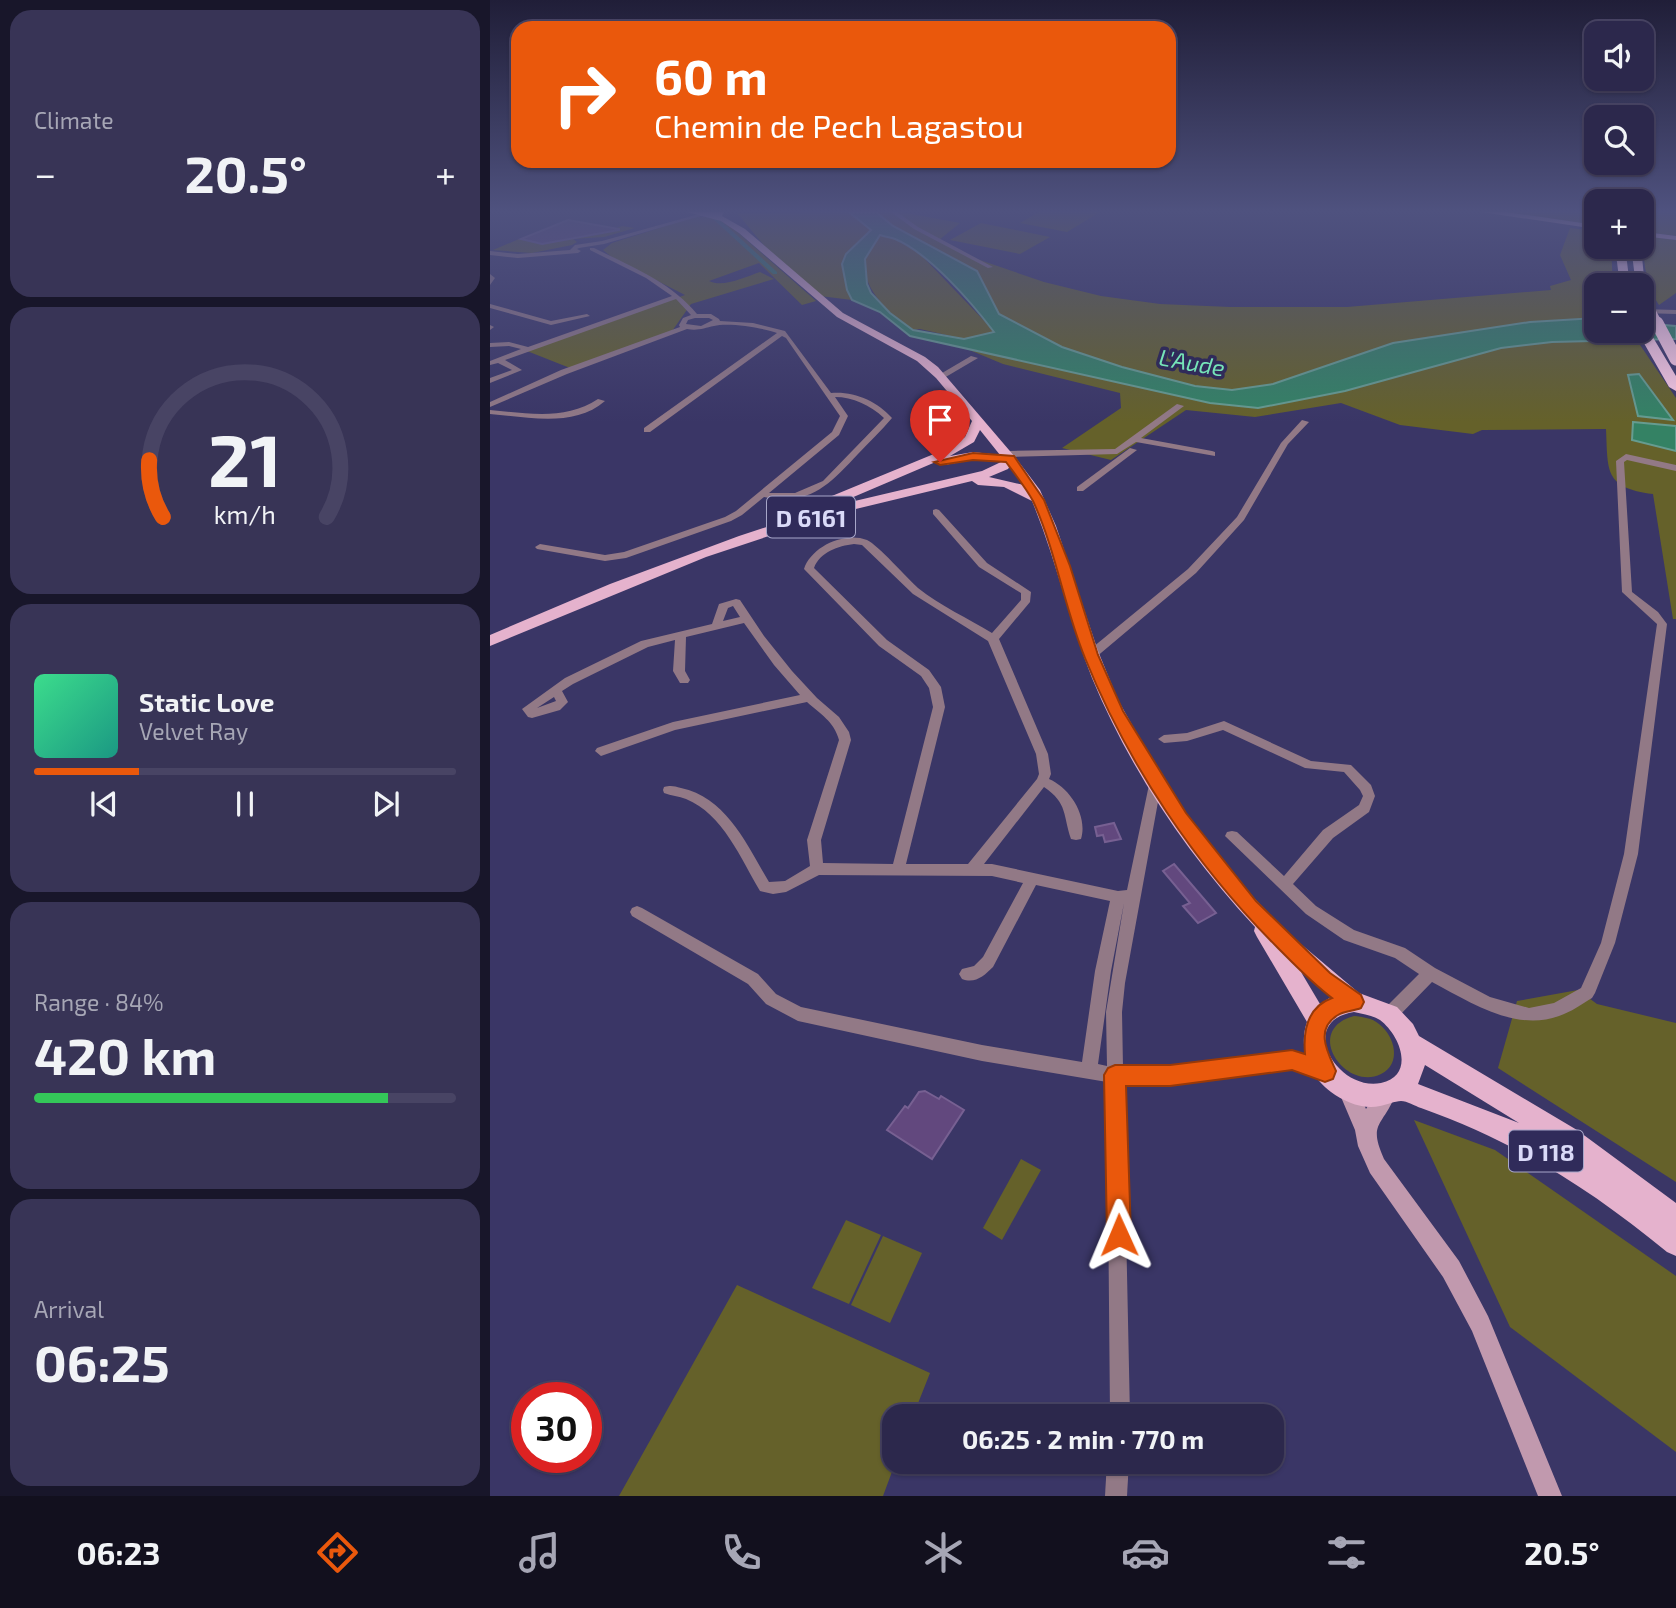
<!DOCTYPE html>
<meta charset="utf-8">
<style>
:root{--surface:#2c284c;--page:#383456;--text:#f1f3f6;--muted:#a6a6b5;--line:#484464;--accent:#ea580c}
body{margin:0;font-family:"Exo 2",sans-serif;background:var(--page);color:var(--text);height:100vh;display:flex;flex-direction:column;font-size:26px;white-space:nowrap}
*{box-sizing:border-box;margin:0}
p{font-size:23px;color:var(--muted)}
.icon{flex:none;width:38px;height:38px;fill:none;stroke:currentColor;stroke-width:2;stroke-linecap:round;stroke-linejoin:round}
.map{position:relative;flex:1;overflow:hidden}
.side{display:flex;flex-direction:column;gap:10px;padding:10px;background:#18162a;width:490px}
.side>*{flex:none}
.hud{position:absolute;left:21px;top:21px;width:665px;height:147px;border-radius:21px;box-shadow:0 2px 5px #0004,0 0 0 2px var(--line);background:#ea580c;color:#fff;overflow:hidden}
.fabs{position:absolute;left:1094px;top:21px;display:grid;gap:14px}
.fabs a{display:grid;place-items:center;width:70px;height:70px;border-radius:14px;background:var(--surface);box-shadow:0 2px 5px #0004,0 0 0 2px var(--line);font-size:35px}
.speed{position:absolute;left:21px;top:1382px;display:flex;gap:14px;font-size:35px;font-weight:700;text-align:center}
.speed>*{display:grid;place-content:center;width:91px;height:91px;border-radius:50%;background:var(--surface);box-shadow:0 2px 5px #0004,0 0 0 2px var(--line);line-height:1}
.speed .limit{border:10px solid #d22;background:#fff;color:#111}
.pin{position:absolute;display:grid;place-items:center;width:60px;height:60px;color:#fff;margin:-72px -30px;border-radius:50% 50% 50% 0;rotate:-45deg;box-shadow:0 0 7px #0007}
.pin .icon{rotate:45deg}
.me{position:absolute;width:77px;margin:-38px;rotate:359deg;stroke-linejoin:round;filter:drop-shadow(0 0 5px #0008)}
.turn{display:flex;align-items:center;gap:24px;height:147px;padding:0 28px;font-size:32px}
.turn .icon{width:91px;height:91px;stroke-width:2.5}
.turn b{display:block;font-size:49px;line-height:60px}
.big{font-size:52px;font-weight:700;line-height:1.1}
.side .widget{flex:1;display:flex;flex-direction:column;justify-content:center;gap:10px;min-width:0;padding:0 24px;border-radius:21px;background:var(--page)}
.side .dial{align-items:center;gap:0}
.dial svg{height:182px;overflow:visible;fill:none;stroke:var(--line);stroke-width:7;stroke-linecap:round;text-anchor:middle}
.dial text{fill:var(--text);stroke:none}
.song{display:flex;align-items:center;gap:21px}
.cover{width:84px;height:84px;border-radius:10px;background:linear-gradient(135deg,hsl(150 70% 55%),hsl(170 70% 35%))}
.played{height:7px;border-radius:4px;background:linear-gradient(90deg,var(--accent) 25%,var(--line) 25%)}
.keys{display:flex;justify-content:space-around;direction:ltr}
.heat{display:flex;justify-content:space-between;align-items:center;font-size:38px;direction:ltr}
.charge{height:10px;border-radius:5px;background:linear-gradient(90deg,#34c759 84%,var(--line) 0)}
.trip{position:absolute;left:392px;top:1404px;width:402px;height:70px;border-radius:21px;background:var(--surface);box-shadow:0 2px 5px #0004,0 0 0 2px var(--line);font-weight:700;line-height:70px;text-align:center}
.tabs{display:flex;height:112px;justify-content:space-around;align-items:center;background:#12101e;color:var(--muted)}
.tabs .icon{width:49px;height:49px}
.tabs .on{color:var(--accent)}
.tabs b{font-size:32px;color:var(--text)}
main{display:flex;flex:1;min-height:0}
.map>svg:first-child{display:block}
.green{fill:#65612a}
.water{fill:#348264;stroke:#669c90;stroke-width:2;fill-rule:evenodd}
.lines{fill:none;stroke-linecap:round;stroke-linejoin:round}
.canal{fill:#348264;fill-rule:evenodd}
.building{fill:#62487e;stroke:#776092;stroke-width:2}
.street{fill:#927986;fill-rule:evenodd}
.secondary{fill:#c199ae;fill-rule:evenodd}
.primary{fill:#e5b2cd;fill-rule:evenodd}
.highway{fill:#fecde7;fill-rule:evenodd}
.highway-bridge-far1{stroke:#fecde7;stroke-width:10}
.highway-bridge{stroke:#fecde7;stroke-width:13}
.route{fill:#ea580c;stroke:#983908;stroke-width:2}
.labels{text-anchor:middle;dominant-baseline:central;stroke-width:7;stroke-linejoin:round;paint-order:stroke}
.far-water-label{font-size:23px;font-style:italic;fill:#76e4b8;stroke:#302b5a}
.shield{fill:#302b5a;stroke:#a7a6c9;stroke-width:2}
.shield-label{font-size:24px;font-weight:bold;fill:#dadaf8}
</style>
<main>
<section class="side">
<div class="widget"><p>Climate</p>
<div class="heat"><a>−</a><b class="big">20.5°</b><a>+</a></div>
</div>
<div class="widget dial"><svg viewBox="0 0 100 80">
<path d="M14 69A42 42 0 1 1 86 69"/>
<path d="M14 69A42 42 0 0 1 8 44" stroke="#ea580c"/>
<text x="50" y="56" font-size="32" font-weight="700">21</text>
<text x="50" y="72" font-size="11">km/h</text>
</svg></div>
<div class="widget">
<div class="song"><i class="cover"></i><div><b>Static Love</b><p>Velvet Ray</p></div></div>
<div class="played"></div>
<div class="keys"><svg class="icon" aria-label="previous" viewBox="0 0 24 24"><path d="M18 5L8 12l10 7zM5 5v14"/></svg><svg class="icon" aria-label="pause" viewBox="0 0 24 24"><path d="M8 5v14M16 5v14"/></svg><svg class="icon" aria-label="next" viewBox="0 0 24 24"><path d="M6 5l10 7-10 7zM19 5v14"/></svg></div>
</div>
<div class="widget"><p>Range · 84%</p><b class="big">420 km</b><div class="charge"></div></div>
<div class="widget"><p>Arrival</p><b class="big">06:25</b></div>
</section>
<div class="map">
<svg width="1186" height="1496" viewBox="0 0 1186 1496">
<rect width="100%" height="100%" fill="#3a3666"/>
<g class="green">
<path d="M 359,212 L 381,230 L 356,253 L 357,290 L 362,300 L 330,296 L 276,248 L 247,213 Z"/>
<path d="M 386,212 L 411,212 L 470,223 L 449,240 L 487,259 L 554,282 L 611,296 L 670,304 L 740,307 L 857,307 L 1061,290 L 1060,286 L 1081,280 L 1070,255 L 1080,228 L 1106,231 L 1106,247 L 1121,247 L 1123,285 L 1106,285 L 1106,318 L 1040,322 L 903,343 L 783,384 L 742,390 L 705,386 L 632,367 L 572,347 L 509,314 L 487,271 L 403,226 Z"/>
<path d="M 549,212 L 610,212 L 577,232 L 530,223 Z"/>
<path d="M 1013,212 L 1102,212 L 1106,217 L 1106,225 Z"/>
<path d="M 1160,212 L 1186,212 L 1186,236 L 1156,232 Z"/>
<path d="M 204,217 L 227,217 L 235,221 L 326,301 L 312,305 L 269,263 L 219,281 C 233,288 255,277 270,272 L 284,279 L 201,304 L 180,334 L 80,368 L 37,351 L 195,295 L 123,258 L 113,250 L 122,243 Z"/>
<path d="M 491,223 L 560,237 L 530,254 L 460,240 Z"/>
<path d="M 132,226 L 145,228 L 114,237 L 83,239 L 87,242 L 82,245 L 42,253 L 3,250 L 29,239 L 55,243 L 111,234 Z"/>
<path d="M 390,234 L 403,238 L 430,254 L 505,332 L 474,339 L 430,329 L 422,330 C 393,311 351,267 390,234 Z"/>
<path d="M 1155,236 L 1186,240 L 1186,293 L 1169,305 C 1157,288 1151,258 1155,236 Z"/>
<path d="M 1146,339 L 1186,398 L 1186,619 L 1183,619 L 1163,494 C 1114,488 1118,471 1116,429 L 992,430 L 983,434 L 910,425 L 851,403 L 765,417 L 696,410 L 621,460 L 572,448 L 631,408 L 630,393 L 513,364 L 477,349 L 720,403 L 768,408 L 855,391 L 1011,348 L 1062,342 Z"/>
<path d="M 1088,990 L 1107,1004 L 1186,1023 L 1186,1182 L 1008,1068 L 1027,1001 Z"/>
<path d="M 864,1016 C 873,1017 882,1018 889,1024 C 905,1036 912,1064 891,1074 C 856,1092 812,1030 864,1016 Z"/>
<path d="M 924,1120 L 1005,1150 L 1186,1276 L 1186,1452 L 1020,1327 Z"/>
<path d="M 531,1159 L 551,1170 L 512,1240 L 493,1228 Z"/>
<path d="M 356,1220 L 391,1235 L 359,1304 L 322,1288 Z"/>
<path d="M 393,1236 L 432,1253 L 400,1323 L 361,1305 Z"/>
<path d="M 247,1285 L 440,1373 L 423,1416 L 404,1416 L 406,1461 L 393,1496 L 129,1496 Z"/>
</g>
<g class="water">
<path d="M 359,212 L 386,212 L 403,226 L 487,271 L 509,314 L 572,347 L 632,367 L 705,386 L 742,390 L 783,384 L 903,343 L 1040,322 L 1106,318 L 1106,331 L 1152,331 L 1152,323 L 1186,326 L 1186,339 L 1062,342 L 1011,348 L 855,391 L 768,408 L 720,403 L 420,336 L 390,312 L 362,300 L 357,290 L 352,264 L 356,254 L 381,230 ZM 390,235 C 395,237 400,237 405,239 C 439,253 482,303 504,332 L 474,339 L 423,330 L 400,313 L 381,293 L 377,284 L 375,259 Z"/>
<path d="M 1149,374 L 1183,420 L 1148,416 L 1138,375 Z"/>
<path d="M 1143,422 L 1186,426 L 1186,451 L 1142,440 Z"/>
</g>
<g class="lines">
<path class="canal" d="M 222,216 L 226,216 L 287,272 L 287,274 L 283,274 L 222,218 Z"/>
</g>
<g class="building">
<path d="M 78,220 L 129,229 L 129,230 L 52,244 L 31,239 Z"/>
<path d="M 624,823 L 631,839 L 615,842 L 613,835 L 607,836 L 605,827 Z"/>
<path d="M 684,864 L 726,913 L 708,923 L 693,906 L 700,903 L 673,871 Z"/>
<path d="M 435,1091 L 449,1099 L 451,1096 L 474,1110 L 442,1159 L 397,1130 L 415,1106 L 418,1108 L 429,1092 Z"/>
</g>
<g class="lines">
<g class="street">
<path d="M 401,212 L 407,212 L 428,227 L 503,267 L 498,268 L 424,229 Z"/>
<path d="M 209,214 L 214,215 L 114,244 L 89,248 L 87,249 L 91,251 L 88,253 L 28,258 L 0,255 L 0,251 L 28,254 L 80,250 L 85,245 L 112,241 Z"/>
<path d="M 100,248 L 104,248 C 142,267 181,282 207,314 L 221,314 L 229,319 L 230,321 L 263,323 L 295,331 L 341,393 C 364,391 387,401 402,418 C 391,431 379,442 368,454 C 339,485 320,506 274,497 L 252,515 L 241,521 L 136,558 L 115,561 L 47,549 L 45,547 L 50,544 L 115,555 L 134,552 L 235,517 L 246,511 L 342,432 L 350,416 L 296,338 L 292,336 L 160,432 L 154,432 L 154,428 L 287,333 C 274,328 238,322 224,326 C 214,328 208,331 197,329 L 77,374 L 0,407 L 0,402 L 71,370 L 190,327 L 189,325 L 193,318 L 201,315 L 186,299 L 15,360 L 32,370 L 0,383 L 0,378 L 22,370 L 8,363 L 0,365 L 0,361 L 31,349 L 19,346 L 0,347 L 0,343 L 19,342 L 38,347 L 182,296 L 156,278 L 100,250 ZM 205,318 L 219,318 L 223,320 L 211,326 L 196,324 L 198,320 ZM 345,397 C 363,397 380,405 394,418 L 333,481 L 305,493 L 279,493 L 349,435 L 358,416 Z"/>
<path d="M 0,274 L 5,278 L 0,285 Z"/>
<path d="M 1101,287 L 1106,292 L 1106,299 L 1098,289 Z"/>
<path d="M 0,304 L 61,321 L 97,314 L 100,316 L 61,325 L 0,308 Z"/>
<path d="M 1152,309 L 1186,310 L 1186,314 L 1152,313 Z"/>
<path d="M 0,325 L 4,327 L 0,330 Z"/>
<path d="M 481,356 L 488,358 L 454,378 L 447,376 Z"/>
<path d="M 108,399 L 115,401 C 84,428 38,417 0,414 L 0,410 C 37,413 75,421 108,399 Z"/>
<path d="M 687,404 L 694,406 L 651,438 L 722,451 L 725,452 L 725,456 L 646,442 L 627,454 L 519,457 L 515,454 L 519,451 L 625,449 Z"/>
<path d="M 812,420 L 819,422 L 798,444 L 754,520 L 706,573 L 605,658 L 597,658 L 595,655 L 597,652 L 698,569 L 747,517 L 791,443 Z"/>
<path d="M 640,448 L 647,450 L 593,491 L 587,491 L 587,487 Z"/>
<path d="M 1136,454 L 1186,465 L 1186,471 L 1137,460 L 1134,462 L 1142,592 L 1168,612 L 1177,624 L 1148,854 L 1125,943 L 1105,993 L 1102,998 C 1092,1004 1081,1012 1069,1016 C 1025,1032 980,1002 942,982 L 906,1019 L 900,1021 L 894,1019 L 892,1014 L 894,1009 L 929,974 L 905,958 L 854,940 L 816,914 L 735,836 L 737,832 L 742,831 L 747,832 L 794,876 L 833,830 L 869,805 L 873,796 L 870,790 L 854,772 L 815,768 L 733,730 L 697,741 L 674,743 L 668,739 L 674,735 L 697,733 L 734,721 L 821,761 L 861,765 L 881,785 L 885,796 L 879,812 L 843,838 L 803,884 L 826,906 L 864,930 L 915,948 L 945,968 L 1000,997 L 1039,1008 L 1064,1003 L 1091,988 L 1111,943 L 1134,854 L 1167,624 L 1132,592 L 1126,461 Z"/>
<path d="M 446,509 L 449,510 L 497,563 L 541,592 L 540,602 L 509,639 L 558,754 L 561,774 L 559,779 C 580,788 598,816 591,839 L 586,840 L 581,839 C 573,816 578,803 554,787 L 494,864 L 502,864 L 628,891 L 637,890 L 660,780 L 662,777 L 670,777 L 672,780 L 635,983 L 632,1012 L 633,1067 L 680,1068 L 802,1052 L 841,1065 L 843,1071 L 841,1077 L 835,1079 L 802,1068 L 680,1084 L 633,1083 L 640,1416 L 620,1416 L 617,1082 L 492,1061 L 308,1021 L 276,1004 L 258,984 L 142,916 L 140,912 L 142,908 L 147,906 L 152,908 L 268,974 L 286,994 L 311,1007 L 492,1045 L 592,1062 L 605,971 L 620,901 L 546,885 L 503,967 C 494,976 485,984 472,979 L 469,974 L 472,969 L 484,966 L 493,957 L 533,883 L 502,876 L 329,875 L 296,892 L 283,894 L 270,891 C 251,859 233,814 196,799 C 189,796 181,796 174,793 L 173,790 L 174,787 C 181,785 184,786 191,788 C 237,798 257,845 279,882 L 295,881 L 320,866 L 317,840 L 349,740 C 344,721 330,714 317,702 L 185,730 L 111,756 L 105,751 L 107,748 L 183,722 L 310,695 L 284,665 L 254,623 L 196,637 L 195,671 L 200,680 L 198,683 L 190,683 L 183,671 L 185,640 L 158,647 L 83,684 L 72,691 L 78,702 L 70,710 L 42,718 L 38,717 L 32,709 L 75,678 L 151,641 L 222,624 L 229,604 L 246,599 L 250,600 L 274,636 L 302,671 L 327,698 L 349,717 L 359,732 L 361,740 L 331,840 L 333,863 L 403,864 L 443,707 L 439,688 L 431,676 L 389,646 L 314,569 C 321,547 354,531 377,540 C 388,545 417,578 428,588 C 449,605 479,619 502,633 L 531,600 L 531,593 L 489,567 L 443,514 L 443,510 ZM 364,544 L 372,545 L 423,594 L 498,641 L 546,754 L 549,774 L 547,779 L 478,864 L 416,864 L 455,707 L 451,687 L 439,670 L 397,640 L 324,568 C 330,552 348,546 364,544 ZM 243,606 L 250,617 L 233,621 L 238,608 ZM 64,697 L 66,701 L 47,708 ZM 634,903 L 616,1012 L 617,1066 L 608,1064 L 621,971 Z"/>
<path d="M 617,1461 L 639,1461 L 637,1496 L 615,1496 Z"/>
</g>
<path class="secondary" d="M 857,1081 L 864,1083 L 876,1109 L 888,1089 L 895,1087 L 902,1089 L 905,1096 C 892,1127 878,1123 894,1159 L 969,1261 L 998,1316 L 1072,1496 L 1048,1496 L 982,1331 L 953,1277 L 880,1173 L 868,1146 L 865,1130 L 848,1090 L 850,1083 Z"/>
<g class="primary">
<path d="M 197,212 L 234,212 L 232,216 L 255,229 L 353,313 L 435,357 L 448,367 L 525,457 L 550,490 L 566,526 L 608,651 L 628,700 L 672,778 L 700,820 L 764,898 L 799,934 L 869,993 L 907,1007 L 923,1024 L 929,1036 L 1087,1130 L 1186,1203 L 1186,1256 L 1177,1252 C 1099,1188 1026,1142 931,1108 C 925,1106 917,1101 911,1101 C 905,1101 896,1105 890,1106 C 874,1110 854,1102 841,1092 C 819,1076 808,1047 817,1022 L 767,937 L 764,931 L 765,927 C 698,855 640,770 602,678 C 579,620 566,559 542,501 L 514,487 L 488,485 L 482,481 L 345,514 L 216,557 L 0,646 L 0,635 L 120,584 L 249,536 L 335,508 L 492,471 L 511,462 L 483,460 L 454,465 L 448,461 L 347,504 L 337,504 L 337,498 L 456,449 L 475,437 L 482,421 L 446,378 L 427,361 L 347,317 L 249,233 L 231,221 ZM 490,430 L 510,455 L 483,452 L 460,456 L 484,442 ZM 520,466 L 534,485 L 499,477 L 518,469 ZM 811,972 L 841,997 L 830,1004 ZM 864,1012 C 873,1014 882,1015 890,1020 C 910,1035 926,1075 891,1083 C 847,1092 806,1021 864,1012 ZM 935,1065 L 1029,1123 L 928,1084 Z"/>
<path d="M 991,212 L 1016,212 L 1106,225 L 1106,229 Z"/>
<path d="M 1155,232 L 1186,236 L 1186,240 L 1152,236 Z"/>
</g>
<g class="highway">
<path d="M 1125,247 L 1135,247 L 1140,285 L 1130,285 Z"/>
<path d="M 1141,247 L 1151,247 L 1155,287 L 1146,285 Z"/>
<path d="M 1152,325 L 1158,329 L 1186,376 L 1186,391 L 1179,387 L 1147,331 L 1152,331 Z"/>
</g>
<path class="highway-bridge-far1" d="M 1159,308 L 1168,325"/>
<path class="highway-bridge" d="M 1167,323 L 1186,359"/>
</g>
<linearGradient id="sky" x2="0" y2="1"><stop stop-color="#201e38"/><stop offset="0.5" stop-color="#4f527f"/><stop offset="1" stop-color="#4f527f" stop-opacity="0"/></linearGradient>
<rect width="1186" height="422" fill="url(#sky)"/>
<path class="route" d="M 483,453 L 524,456 L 554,500 L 580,566 L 608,655 L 633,711 L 696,813 L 766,901 L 840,973 L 871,995 L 874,1002 L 871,1008 C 864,1011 854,1011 848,1015 C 824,1029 838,1053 846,1071 L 843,1079 L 835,1082 L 802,1070 L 680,1086 L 636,1086 L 641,1235 L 637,1243 L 629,1247 L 620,1243 L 617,1235 L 614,1075 L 618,1068 L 625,1065 L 680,1065 L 802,1050 L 815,1054 C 813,1031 817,1007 842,998 C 822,983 805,965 787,947 C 706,866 638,765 595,658 C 574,607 566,551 543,501 C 536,488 525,474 516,462 L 483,460 L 450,465 L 444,462 Z"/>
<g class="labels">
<g class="far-water-label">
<text transform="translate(702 362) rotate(10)">L'Aude</text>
</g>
<g class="shield">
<rect x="277" y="496.5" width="88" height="41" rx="5"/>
<rect x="1019" y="1130.5" width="74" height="41" rx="5"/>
</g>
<g class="shield-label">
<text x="321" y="517">D 6161</text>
<text x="1056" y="1151">D 118</text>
</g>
</g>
</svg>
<div class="fabs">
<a><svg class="icon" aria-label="sound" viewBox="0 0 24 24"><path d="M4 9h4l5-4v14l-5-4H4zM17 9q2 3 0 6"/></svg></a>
<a><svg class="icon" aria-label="search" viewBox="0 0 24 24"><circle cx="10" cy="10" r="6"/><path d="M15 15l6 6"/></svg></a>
<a>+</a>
<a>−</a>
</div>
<div class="speed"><div class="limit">30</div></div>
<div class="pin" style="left:450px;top:462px;background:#d93025"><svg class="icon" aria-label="arrive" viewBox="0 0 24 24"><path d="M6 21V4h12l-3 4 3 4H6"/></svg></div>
<svg class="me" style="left:629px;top:1235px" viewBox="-20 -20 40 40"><path d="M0-17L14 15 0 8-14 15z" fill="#ea580c" stroke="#fff" stroke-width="4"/></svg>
<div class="trip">06:25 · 2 min · 770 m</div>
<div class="hud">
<div class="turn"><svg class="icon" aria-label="right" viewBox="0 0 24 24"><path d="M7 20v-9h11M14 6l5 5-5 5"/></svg><div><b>60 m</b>Chemin de Pech Lagastou</div></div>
</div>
</div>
</main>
<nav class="tabs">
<b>06:23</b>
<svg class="icon on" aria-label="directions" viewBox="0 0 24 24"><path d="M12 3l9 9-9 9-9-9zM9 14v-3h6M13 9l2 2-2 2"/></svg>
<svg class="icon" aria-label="music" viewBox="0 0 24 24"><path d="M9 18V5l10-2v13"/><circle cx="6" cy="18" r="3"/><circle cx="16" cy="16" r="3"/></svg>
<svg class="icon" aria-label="phone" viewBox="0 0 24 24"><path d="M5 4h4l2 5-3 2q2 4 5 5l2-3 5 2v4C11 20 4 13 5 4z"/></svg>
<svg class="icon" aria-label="climate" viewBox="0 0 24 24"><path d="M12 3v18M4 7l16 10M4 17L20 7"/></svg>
<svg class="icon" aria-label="car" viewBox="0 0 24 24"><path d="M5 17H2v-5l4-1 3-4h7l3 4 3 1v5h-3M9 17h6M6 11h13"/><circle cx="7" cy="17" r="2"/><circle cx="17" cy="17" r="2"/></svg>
<svg class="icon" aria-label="filters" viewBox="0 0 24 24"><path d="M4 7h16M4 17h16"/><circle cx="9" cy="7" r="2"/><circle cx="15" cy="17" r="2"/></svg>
<b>20.5°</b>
</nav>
